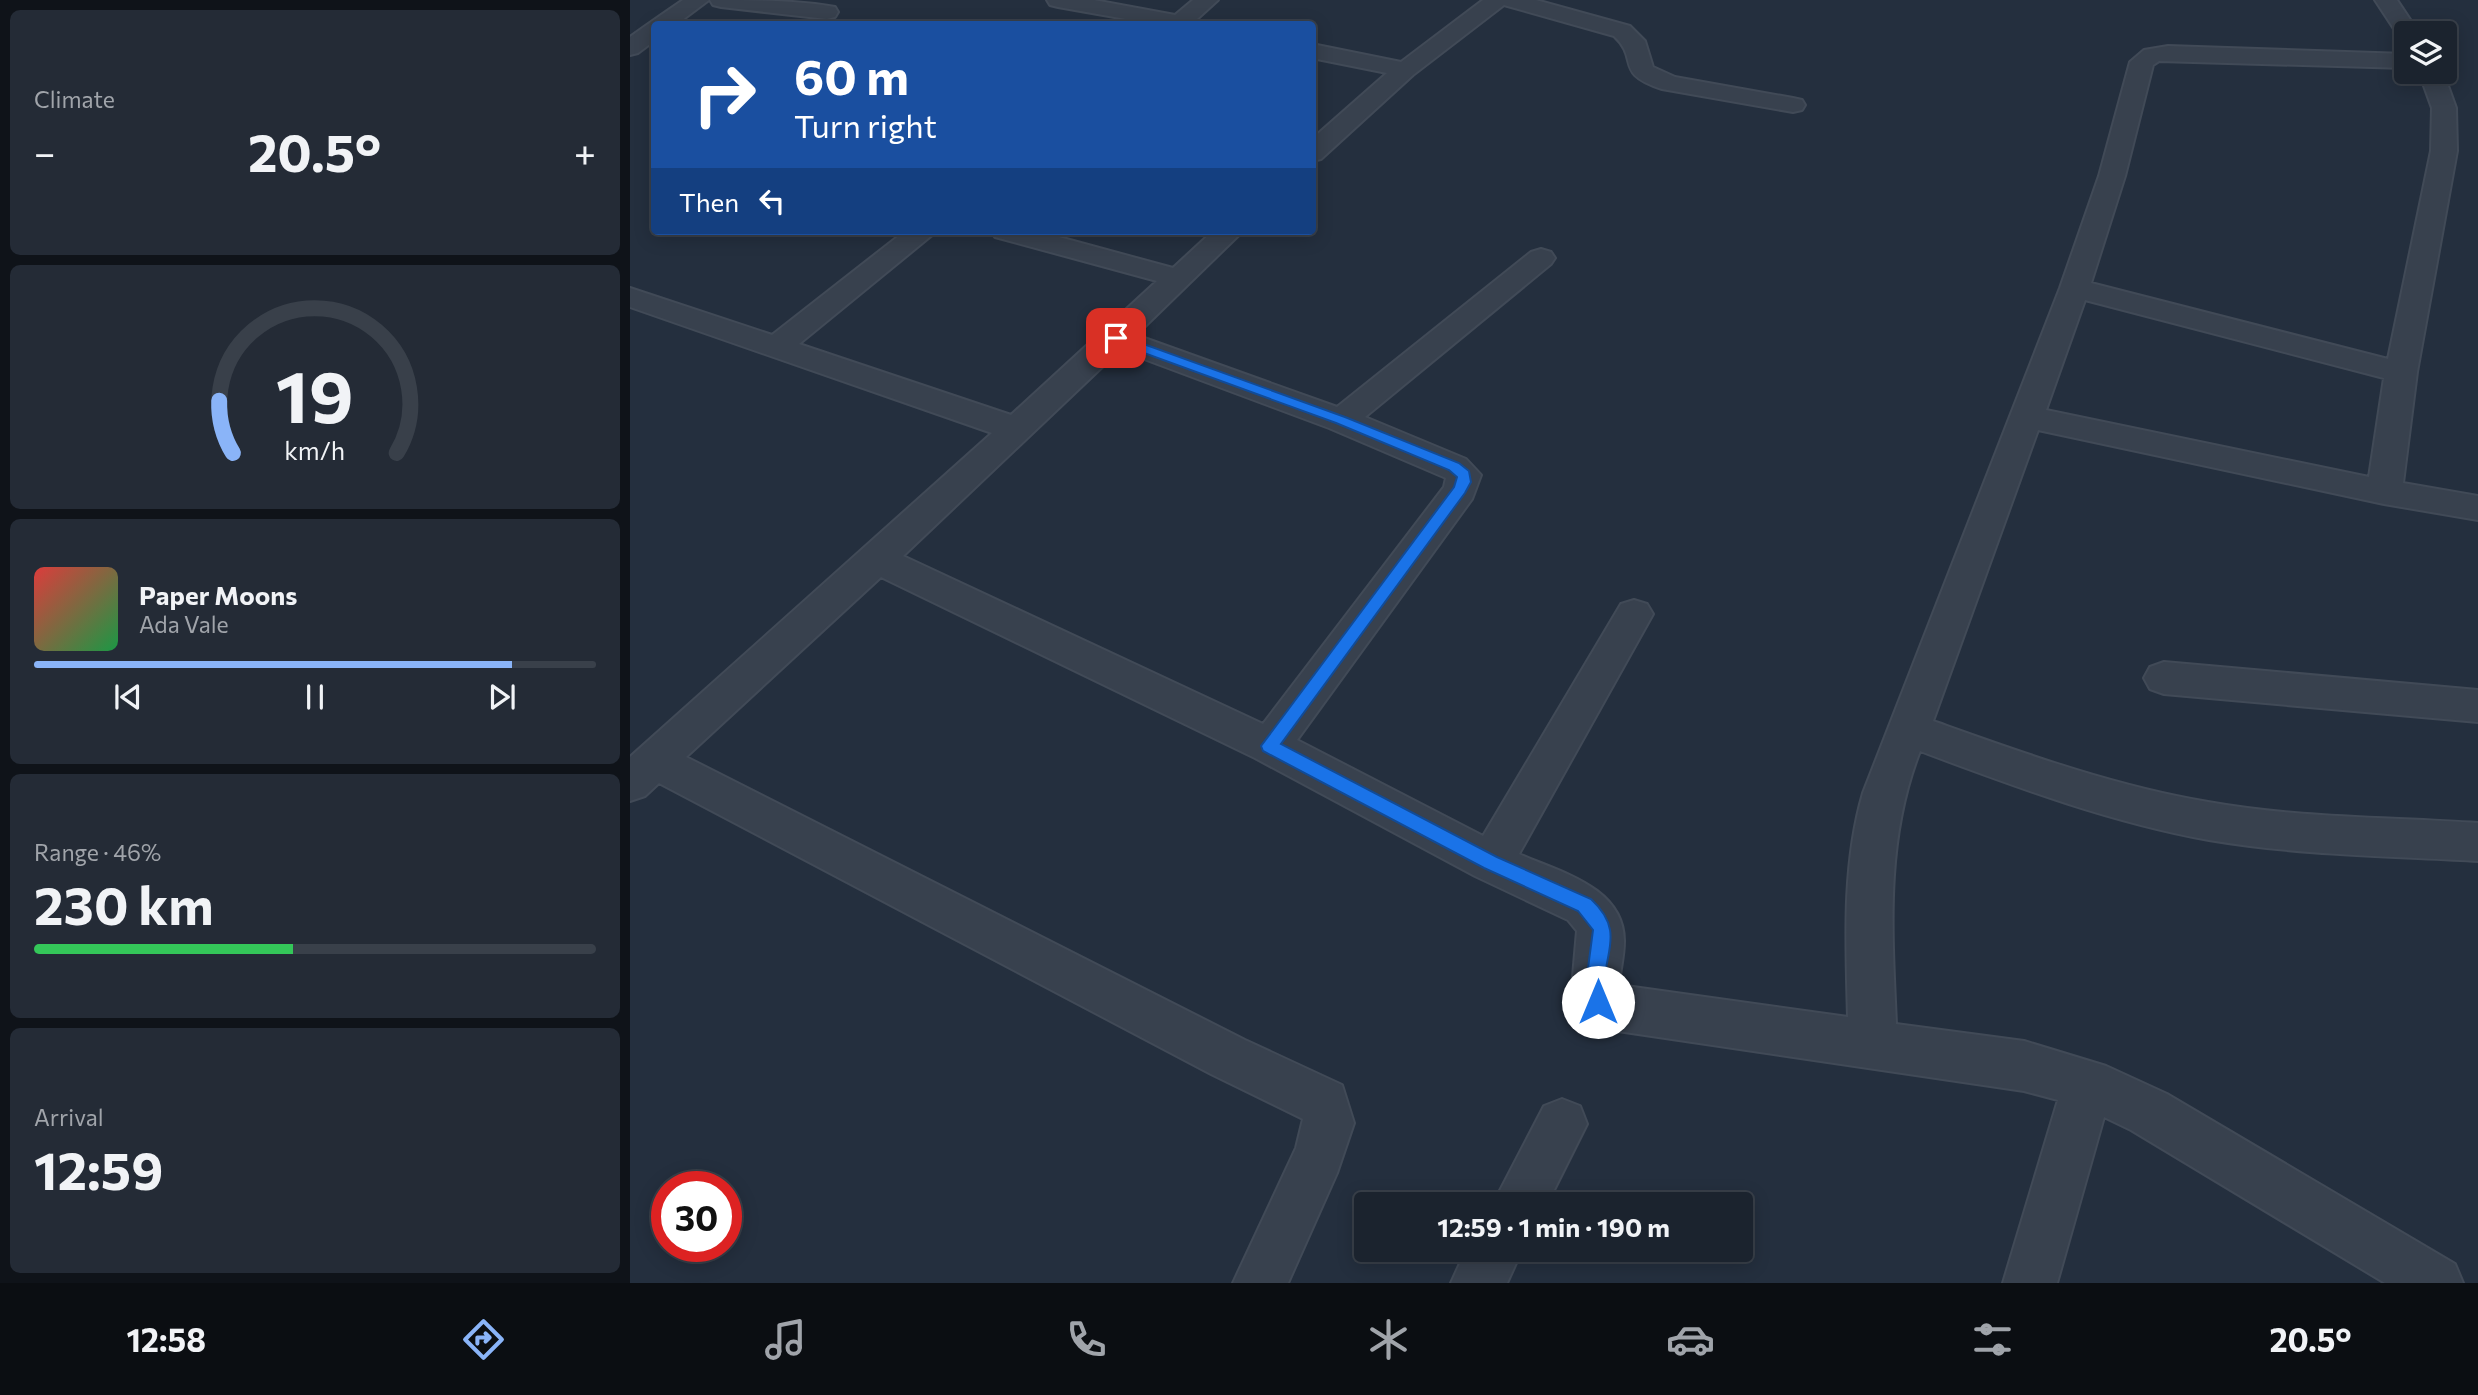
<!DOCTYPE html>
<meta charset="utf-8">
<style>
:root{--surface:#1b232e;--page:#242b36;--text:#f1f3f6;--muted:#a0a4aa;--line:#39404a;--accent:#8ab4f8}
body{margin:0;font-family:Commissioner,sans-serif;background:var(--page);color:var(--text);height:100vh;display:flex;flex-direction:column;font-size:26px;white-space:nowrap}
*{box-sizing:border-box;margin:0}
p{font-size:23px;color:var(--muted)}
.icon{flex:none;width:38px;height:38px;fill:none;stroke:currentColor;stroke-width:2;stroke-linecap:round;stroke-linejoin:round}
.map{position:relative;flex:1;overflow:hidden}
.sheet{display:flex;flex-direction:column;gap:10px;padding:10px;background:#0f1319;width:630px}
.sheet>*{flex:none}
.top-card{position:absolute;left:21px;top:21px;width:665px;height:214px;border-radius:7px;box-shadow:0 4px 18px #0003,0 0 0 2px var(--line);background:#1a4fa0;color:#fff;overflow:hidden}
.controls{position:absolute;left:1764px;top:21px;display:grid;gap:14px}
.controls a{display:grid;place-items:center;width:63px;height:63px;border-radius:7px;background:var(--surface);box-shadow:0 4px 18px #0003,0 0 0 2px var(--line);font-size:35px}
.speed{position:absolute;left:21px;top:1171px;display:flex;gap:14px;font-size:35px;font-weight:700;text-align:center}
.speed>*{display:grid;place-content:center;width:91px;height:91px;border-radius:50%;background:var(--surface);box-shadow:0 4px 18px #0003,0 0 0 2px var(--line);line-height:1}
.speed .limit{border:10px solid #d22;background:#fff;color:#111}
.pin{position:absolute;display:grid;place-items:center;width:60px;height:60px;color:#fff;margin:-30px;border-radius:14px;box-shadow:0 4px 10px #0006}
.me{position:absolute;width:77px;margin:-38px;rotate:0deg;stroke-linejoin:round;filter:drop-shadow(0 0 5px #0008)}
.turn{display:flex;align-items:center;gap:24px;height:147px;padding:0 28px;font-size:32px}
.turn .icon{width:91px;height:91px;stroke-width:2.5}
.turn b{display:block;font-size:49px;line-height:60px}
.then{display:flex;align-items:center;height:66px;padding:0 28px;background:#0003;gap:14px;font-size:26px}
.big{font-size:52px;font-weight:700;line-height:1.1}
.sheet .card{flex:1;display:flex;flex-direction:column;justify-content:center;gap:10px;min-width:0;padding:0 24px;border-radius:10px;background:var(--page)}
.sheet .dial{align-items:center;gap:0}
.dial svg{height:182px;overflow:visible;fill:none;stroke:var(--line);stroke-width:7;stroke-linecap:round;text-anchor:middle}
.dial text{fill:var(--text);stroke:none}
.song{display:flex;align-items:center;gap:21px}
.cover{width:84px;height:84px;border-radius:10px;background:linear-gradient(135deg,hsl(0 70% 55%),hsl(140 70% 35%))}
.played{height:7px;border-radius:4px;background:linear-gradient(90deg,var(--accent) 85%,var(--line) 85%)}
.keys{display:flex;justify-content:space-around;direction:ltr}
.heat{display:flex;justify-content:space-between;align-items:center;font-size:38px;direction:ltr}
.charge{height:10px;border-radius:5px;background:linear-gradient(90deg,#34c759 46%,var(--line) 0)}
.trip{position:absolute;left:724px;top:1192px;width:399px;height:70px;border-radius:7px;background:var(--surface);box-shadow:0 4px 18px #0003,0 0 0 2px var(--line);font-weight:700;line-height:70px;text-align:center}
.tabs{display:flex;height:112px;justify-content:space-around;align-items:center;background:#0b0e12;color:var(--muted)}
.tabs .icon{width:49px;height:49px}
.tabs .on{color:var(--accent)}
.tabs b{font-size:32px;color:var(--text)}
main{display:flex;flex:1;min-height:0}
.map>svg:first-child{display:block}
.lines{fill:none;stroke-linecap:round;stroke-linejoin:round}
.minor-casing{stroke:#414a57;stroke-width:4}
.minor{fill:#38414e;fill-rule:evenodd}
.route{fill:#1a73e8;stroke:#114b97;stroke-width:2}
</style>
<main>
<section class="sheet">
<div class="card"><p>Climate</p>
<div class="heat"><a>−</a><b class="big">20.5°</b><a>+</a></div>
</div>
<div class="card dial"><svg viewBox="0 0 100 80">
<path d="M14 69A42 42 0 1 1 86 69"/>
<path d="M14 69A42 42 0 0 1 8 46" stroke="#8ab4f8"/>
<text x="50" y="56" font-size="32" font-weight="700">19</text>
<text x="50" y="72" font-size="11">km/h</text>
</svg></div>
<div class="card">
<div class="song"><i class="cover"></i><div><b>Paper Moons</b><p>Ada Vale</p></div></div>
<div class="played"></div>
<div class="keys"><svg class="icon" aria-label="previous" viewBox="0 0 24 24"><path d="M18 5L8 12l10 7zM5 5v14"/></svg><svg class="icon" aria-label="pause" viewBox="0 0 24 24"><path d="M8 5v14M16 5v14"/></svg><svg class="icon" aria-label="next" viewBox="0 0 24 24"><path d="M6 5l10 7-10 7zM19 5v14"/></svg></div>
</div>
<div class="card"><p>Range · 46%</p><b class="big">230 km</b><div class="charge"></div></div>
<div class="card"><p>Arrival</p><b class="big">12:59</b></div>
</section>
<div class="map">
<svg width="1848" height="1283" viewBox="0 0 1848 1283">
<rect width="100%" height="100%" fill="#242f3e"/>
<g class="lines">
<defs>
<g id="minor">
<path d="M 53,0 L 79,0 L 47,24 L 24,24 L 24,41 L 8,53 L 0,55 L 0,37 C 18,24 34,13 53,0 Z"/>
<path d="M 80,0 C 121,0 165,0 205,7 L 208,12 L 205,17 L 197,19 L 91,7 L 83,5 Z"/>
<path d="M 417,0 L 464,0 L 545,15 L 563,0 L 588,0 L 566,20 L 569,24 L 524,24 L 428,7 L 420,5 Z"/>
<path d="M 853,0 L 906,0 L 1000,26 L 1015,41 L 1023,67 L 1045,77 L 1163,98 L 1172,100 L 1175,105 L 1172,110 L 1163,112 L 1032,89 C 983,73 1010,60 984,36 L 874,5 L 783,75 L 691,159 L 682,161 L 682,139 L 757,73 L 682,58 L 682,44 L 771,62 Z"/>
<path d="M 1745,0 L 1767,0 L 1789,33 L 1776,33 L 1776,39 L 1770,38 Z"/>
<path d="M 1538,46 L 1776,54 L 1776,68 L 1529,61 L 1523,65 L 1495,176 L 1461,283 L 1758,359 L 1801,151 L 1802,108 L 1789,72 L 1813,72 L 1826,108 L 1827,151 L 1787,372 L 1773,483 L 1848,496 L 1848,520 L 1754,504 L 1408,430 L 1303,721 C 1393,753 1483,786 1578,802 C 1667,818 1758,817 1848,823 L 1848,861 C 1758,856 1667,855 1579,840 C 1479,822 1384,786 1290,751 C 1255,840 1262,931 1266,1024 L 1394,1041 L 1476,1066 L 1537,1094 L 1825,1264 L 1833,1283 L 1755,1283 L 1501,1130 L 1474,1117 L 1427,1283 L 1373,1283 L 1428,1100 L 1394,1091 L 981,1030 L 951,1018 L 942,988 L 947,931 L 938,920 L 845,876 L 625,758 L 251,577 L 56,757 L 615,1040 L 712,1085 L 724,1123 L 707,1173 L 658,1283 L 603,1283 L 666,1148 L 673,1119 L 581,1074 L 29,783 L 15,796 L 0,801 L 0,757 L 362,433 L 0,307 L 0,288 L 142,335 L 275,231 L 307,231 L 169,344 L 381,415 L 527,281 L 365,237 L 361,231 L 407,231 L 543,268 L 583,231 L 613,231 L 506,335 L 707,407 L 901,252 L 911,249 L 921,252 L 925,258 L 921,264 L 735,417 L 836,459 L 851,475 L 842,499 L 667,740 L 853,836 L 991,604 L 1004,600 L 1017,604 L 1023,614 L 889,854 C 929,872 995,887 994,942 C 994,956 990,970 989,985 L 1218,1017 C 1216,942 1212,865 1233,793 L 1430,288 L 1469,176 L 1500,62 L 1514,50 ZM 1455,300 L 1754,378 L 1739,477 L 1416,410 ZM 490,350 L 699,428 L 816,478 L 814,487 L 633,724 L 273,556 Z"/>
<path d="M 1534,662 L 1848,690 L 1848,722 L 1534,694 L 1520,689 L 1514,678 L 1520,667 Z"/>
<path d="M 932,1099 L 950,1106 L 957,1124 L 917,1204 L 863,1204 L 914,1106 Z"/>
<path d="M 836,1250 L 892,1250 L 877,1283 L 821,1283 Z"/>
</g>
</defs>
<use href="#minor" class="minor-casing"/>
<use href="#minor" class="minor"/>
</g>
<path class="route" d="M 486,334 L 715,417 L 829,463 L 839,471 L 841,482 L 835,493 L 651,744 L 867,857 L 961,899 C 1002,937 964,961 978,1002 L 975,1008 L 968,1011 L 961,1008 L 955,991 L 963,930 L 948,911 L 854,868 L 633,751 L 631,746 L 824,487 L 827,477 L 819,470 L 706,423 L 481,341 L 480,338 Z"/>
</svg>
<div class="controls">
<a><svg class="icon" aria-label="layers" viewBox="0 0 24 24"><path d="M12 4l9 5-9 5-9-5zM3 14l9 5 9-5"/></svg></a>
</div>
<div class="speed"><div class="limit">30</div></div>
<div class="pin" style="left:486px;top:338px;background:#d93025"><svg class="icon" aria-label="arrive" viewBox="0 0 24 24"><path d="M6 21V4h12l-3 4 3 4H6"/></svg></div>
<svg class="me" style="left:968px;top:1002px" viewBox="-20 -20 40 40"><circle r="19" fill="#fff"/><path d="M0-13L10 11 0 6-10 11z" fill="#1a73e8"/></svg>
<div class="trip">12:59 · 1 min · 190 m</div>
<div class="top-card">
<div class="turn"><svg class="icon" aria-label="right" viewBox="0 0 24 24"><path d="M7 20v-9h11M14 6l5 5-5 5"/></svg><div><b>60 m</b>Turn right</div></div>
<div class="then">Then<svg class="icon" aria-label="left" viewBox="0 0 24 24"><path d="M17 20v-9H6M10 6l-5 5 5 5"/></svg></div>
</div>
</div>
</main>
<nav class="tabs">
<b>12:58</b>
<svg class="icon on" aria-label="directions" viewBox="0 0 24 24"><path d="M12 3l9 9-9 9-9-9zM9 14v-3h6M13 9l2 2-2 2"/></svg>
<svg class="icon" aria-label="music" viewBox="0 0 24 24"><path d="M9 18V5l10-2v13"/><circle cx="6" cy="18" r="3"/><circle cx="16" cy="16" r="3"/></svg>
<svg class="icon" aria-label="phone" viewBox="0 0 24 24"><path d="M5 4h4l2 5-3 2q2 4 5 5l2-3 5 2v4C11 20 4 13 5 4z"/></svg>
<svg class="icon" aria-label="climate" viewBox="0 0 24 24"><path d="M12 3v18M4 7l16 10M4 17L20 7"/></svg>
<svg class="icon" aria-label="car" viewBox="0 0 24 24"><path d="M5 17H2v-5l4-1 3-4h7l3 4 3 1v5h-3M9 17h6M6 11h13"/><circle cx="7" cy="17" r="2"/><circle cx="17" cy="17" r="2"/></svg>
<svg class="icon" aria-label="filters" viewBox="0 0 24 24"><path d="M4 7h16M4 17h16"/><circle cx="9" cy="7" r="2"/><circle cx="15" cy="17" r="2"/></svg>
<b>20.5°</b>
</nav>
